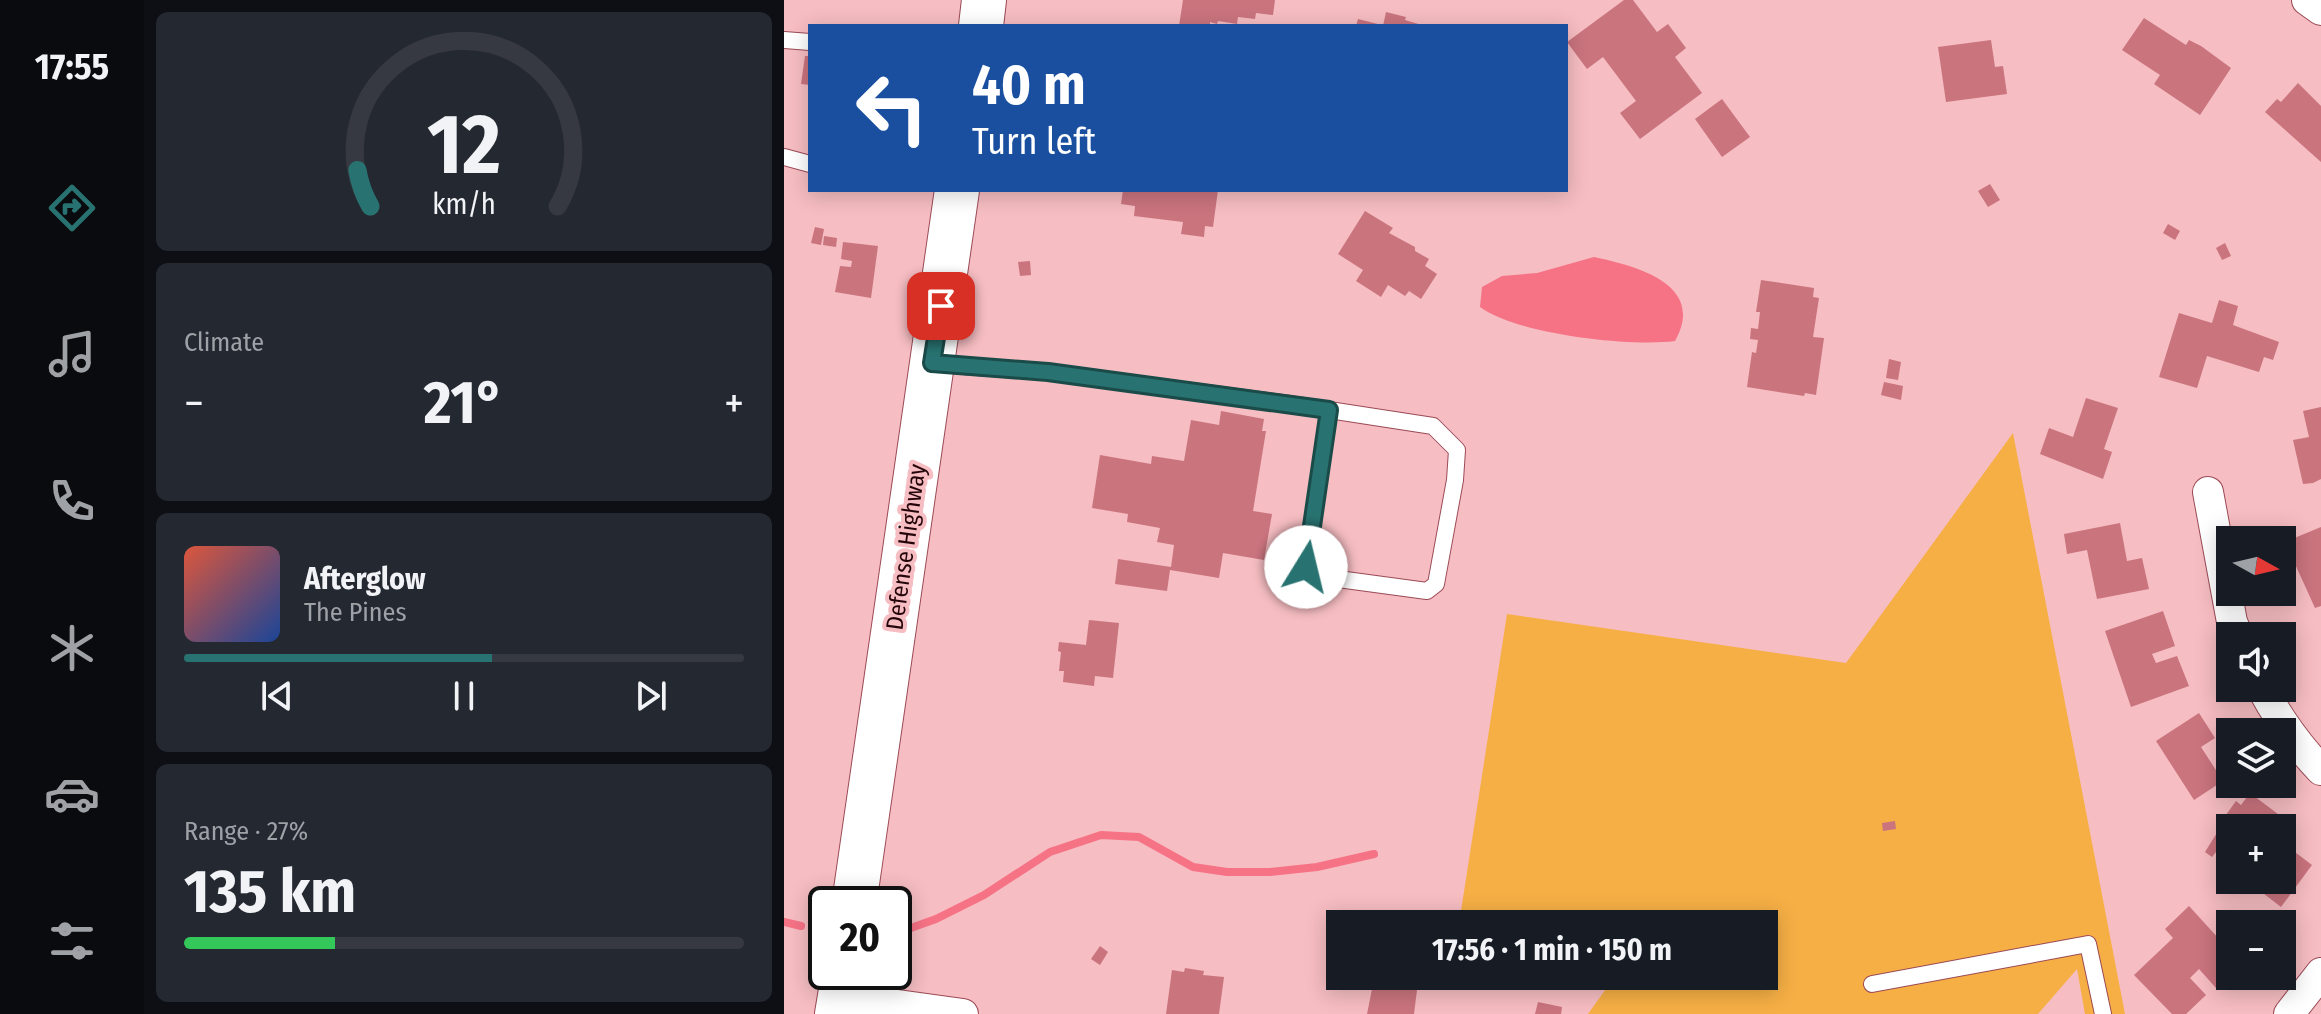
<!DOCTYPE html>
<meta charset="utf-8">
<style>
:root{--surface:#171b24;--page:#242831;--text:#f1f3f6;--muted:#9ea1a6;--line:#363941;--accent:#287371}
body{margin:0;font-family:"Fira Sans Condensed",sans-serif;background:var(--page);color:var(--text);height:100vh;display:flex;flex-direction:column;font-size:30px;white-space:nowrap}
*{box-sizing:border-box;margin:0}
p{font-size:26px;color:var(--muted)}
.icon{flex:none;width:44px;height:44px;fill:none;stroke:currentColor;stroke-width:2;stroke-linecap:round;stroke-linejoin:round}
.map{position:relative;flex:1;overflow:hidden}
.details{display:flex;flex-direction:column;gap:12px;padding:12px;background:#0d0f14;width:640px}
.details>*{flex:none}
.banner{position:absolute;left:24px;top:24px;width:760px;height:168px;border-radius:0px;box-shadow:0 4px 20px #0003;background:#1a4fa0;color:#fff;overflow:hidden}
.needle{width:52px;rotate:98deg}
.fabs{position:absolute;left:1432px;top:526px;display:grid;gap:16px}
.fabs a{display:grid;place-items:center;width:80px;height:80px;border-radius:0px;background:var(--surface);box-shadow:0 4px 20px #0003;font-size:40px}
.speed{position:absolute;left:24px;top:886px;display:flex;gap:16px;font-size:40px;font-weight:700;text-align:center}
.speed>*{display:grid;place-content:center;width:104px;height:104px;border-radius:50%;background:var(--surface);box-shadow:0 4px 20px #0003;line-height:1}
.speed .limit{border:4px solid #111;border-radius:12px;background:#fff;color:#111}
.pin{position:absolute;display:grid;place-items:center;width:68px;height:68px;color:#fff;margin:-34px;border-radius:16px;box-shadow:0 4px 12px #0006}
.me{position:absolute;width:88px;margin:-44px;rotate:9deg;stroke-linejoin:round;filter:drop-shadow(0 0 6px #0008)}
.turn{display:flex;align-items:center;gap:28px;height:168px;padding:0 32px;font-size:36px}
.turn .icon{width:104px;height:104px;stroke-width:2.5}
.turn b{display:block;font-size:56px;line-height:68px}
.big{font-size:60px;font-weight:700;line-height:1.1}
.details .card{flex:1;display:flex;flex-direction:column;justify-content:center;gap:12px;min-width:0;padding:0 28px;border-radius:12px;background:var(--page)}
.details .dial{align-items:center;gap:0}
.dial svg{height:208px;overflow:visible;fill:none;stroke:var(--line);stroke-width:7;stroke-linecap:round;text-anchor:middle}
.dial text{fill:var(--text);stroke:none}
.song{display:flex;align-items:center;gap:24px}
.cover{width:96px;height:96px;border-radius:12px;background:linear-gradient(135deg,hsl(10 70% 55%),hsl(220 70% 35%))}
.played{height:8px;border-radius:4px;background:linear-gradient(90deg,var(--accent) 55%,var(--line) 55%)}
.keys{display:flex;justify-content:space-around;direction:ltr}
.heat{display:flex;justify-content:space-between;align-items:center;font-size:44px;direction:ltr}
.charge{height:12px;border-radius:6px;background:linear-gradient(90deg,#34c759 27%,var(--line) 0)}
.trip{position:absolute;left:542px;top:910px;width:452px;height:80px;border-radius:0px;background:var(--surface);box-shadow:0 4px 20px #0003;font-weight:700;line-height:80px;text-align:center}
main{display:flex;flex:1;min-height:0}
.tabs{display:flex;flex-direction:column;width:144px;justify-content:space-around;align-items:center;background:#090b0e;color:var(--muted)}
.tabs .icon{width:56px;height:56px}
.tabs .on{color:var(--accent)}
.tabs b{font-size:36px;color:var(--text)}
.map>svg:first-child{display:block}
.green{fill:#f6af45}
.water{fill:#f67386}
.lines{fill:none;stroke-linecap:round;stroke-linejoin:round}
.stream{stroke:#f67386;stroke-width:8}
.building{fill:#ca747e}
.lane-casing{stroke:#9b4a55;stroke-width:18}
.street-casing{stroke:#9b4a55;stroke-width:32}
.secondary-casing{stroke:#9b4a55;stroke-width:46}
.lane{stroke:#fff;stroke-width:16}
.street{stroke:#fff;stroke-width:30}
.secondary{stroke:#fff;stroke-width:44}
.route-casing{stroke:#1a4b49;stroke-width:20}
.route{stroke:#287371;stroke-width:14}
.labels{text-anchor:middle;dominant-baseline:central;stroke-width:8;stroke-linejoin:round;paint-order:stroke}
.street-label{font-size:24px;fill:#230409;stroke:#f6bdc2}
</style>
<main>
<nav class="tabs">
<b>17:55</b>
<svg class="icon on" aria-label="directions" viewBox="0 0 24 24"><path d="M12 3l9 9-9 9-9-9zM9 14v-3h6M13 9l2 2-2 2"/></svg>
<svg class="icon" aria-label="music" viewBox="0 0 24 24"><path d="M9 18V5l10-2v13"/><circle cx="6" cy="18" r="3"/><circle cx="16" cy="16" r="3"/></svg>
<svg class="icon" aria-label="phone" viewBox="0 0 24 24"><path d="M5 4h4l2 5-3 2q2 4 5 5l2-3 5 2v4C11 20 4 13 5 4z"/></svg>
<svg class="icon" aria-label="climate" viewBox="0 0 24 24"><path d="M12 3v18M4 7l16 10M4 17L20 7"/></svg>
<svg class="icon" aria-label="car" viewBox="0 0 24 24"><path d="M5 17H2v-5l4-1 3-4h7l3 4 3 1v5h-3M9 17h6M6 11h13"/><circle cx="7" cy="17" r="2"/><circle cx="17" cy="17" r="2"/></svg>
<svg class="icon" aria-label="filters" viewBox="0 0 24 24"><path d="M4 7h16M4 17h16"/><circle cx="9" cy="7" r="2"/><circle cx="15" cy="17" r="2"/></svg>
</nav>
<section class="details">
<div class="card dial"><svg viewBox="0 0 100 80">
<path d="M14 69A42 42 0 1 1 86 69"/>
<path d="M14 69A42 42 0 0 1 9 55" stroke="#287371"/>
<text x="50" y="56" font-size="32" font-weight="700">12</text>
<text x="50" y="72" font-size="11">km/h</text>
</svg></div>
<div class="card"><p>Climate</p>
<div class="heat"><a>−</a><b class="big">21°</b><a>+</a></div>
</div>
<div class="card">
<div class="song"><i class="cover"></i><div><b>Afterglow</b><p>The Pines</p></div></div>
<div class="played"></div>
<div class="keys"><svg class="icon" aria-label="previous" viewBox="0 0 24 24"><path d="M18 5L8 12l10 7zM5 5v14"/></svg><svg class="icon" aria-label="pause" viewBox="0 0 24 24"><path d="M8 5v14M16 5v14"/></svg><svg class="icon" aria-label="next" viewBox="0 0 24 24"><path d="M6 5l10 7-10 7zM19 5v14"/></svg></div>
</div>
<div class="card"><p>Range · 27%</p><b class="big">135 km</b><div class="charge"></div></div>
</section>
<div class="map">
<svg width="1537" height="1014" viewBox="0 0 1537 1014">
<rect width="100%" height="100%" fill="#f6bdc2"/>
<path class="green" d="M 1229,433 L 1341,1014 L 1301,1014 L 1293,969 L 1254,1014 L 804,1014 L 831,976 L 980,976 L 980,924 L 675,924 L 723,614 L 1062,663 Z"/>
<path class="water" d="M 810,257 C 852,266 923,284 891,341 C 846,347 732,334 696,307 L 698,287 L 718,276 L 753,273 Z"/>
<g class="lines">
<g class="stream">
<path d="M 0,922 L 17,926"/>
<path d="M 110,934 L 152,919 L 200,895 L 266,852 L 317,835 L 355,837 L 409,867 L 443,872 L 486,872 L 533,867 L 590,854"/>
</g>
</g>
<g class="building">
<path d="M 399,0 L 491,0 L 489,15 L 472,13 L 471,19 L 454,17 L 453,24 L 434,21 L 433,24 L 426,22 L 426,26 L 395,26 Z"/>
<path d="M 840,0 L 849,0 L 873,32 L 884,24 L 902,48 L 891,57 L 918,93 L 856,139 L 836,113 L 852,101 L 819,57 L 803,69 L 783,42 Z"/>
<path d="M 602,12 L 622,17 L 621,20 L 641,26 L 599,26 Z"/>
<path d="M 1360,18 L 1402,45 L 1405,40 L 1417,46 L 1447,68 L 1416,115 L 1370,84 L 1376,75 L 1338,50 Z"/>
<path d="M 574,19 L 598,25 L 598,26 L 572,26 Z"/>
<path d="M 1207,40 L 1211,67 L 1219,66 L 1223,94 L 1162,102 L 1154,47 Z"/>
<path d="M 21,56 L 26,56 L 26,85 L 17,84 Z"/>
<path d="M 1514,83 L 1537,106 L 1537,162 L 1481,112 L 1493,99 L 1497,102 Z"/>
<path d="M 938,99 L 966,137 L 938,157 L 911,119 Z"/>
<path d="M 1206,184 L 1216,200 L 1204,207 L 1194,191 Z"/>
<path d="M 339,190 L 434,190 L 429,227 L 421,226 L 420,237 L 397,234 L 399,222 L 350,216 L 351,206 L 337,204 Z"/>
<path d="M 581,211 L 609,228 L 605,233 L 631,247 L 631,251 L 645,259 L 641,266 L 653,274 L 637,299 L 625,291 L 621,296 L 604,285 L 597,297 L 572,281 L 579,270 L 554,254 Z"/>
<path d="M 1384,224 L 1396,231 L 1391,240 L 1379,233 Z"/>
<path d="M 31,227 L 40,229 L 37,245 L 27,243 Z"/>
<path d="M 40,236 L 53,238 L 52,247 L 39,245 Z"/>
<path d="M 59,242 L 94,246 L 87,298 L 51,292 L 56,266 L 67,267 L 68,261 L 57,259 Z"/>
<path d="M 1441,243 L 1447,256 L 1438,260 L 1432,248 Z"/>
<path d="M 246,261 L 247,275 L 236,276 L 234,262 Z"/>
<path d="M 977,280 L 1030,288 L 1029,297 L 1035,298 L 1029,337 L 1040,338 L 1032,395 L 1021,393 L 1020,396 L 963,387 L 968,352 L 972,353 L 974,340 L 966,339 L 967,328 L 974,329 L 976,312 L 972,312 Z"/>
<path d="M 1435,300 L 1454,306 L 1449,325 L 1495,342 L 1489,360 L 1480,357 L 1475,372 L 1423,356 L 1413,388 L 1375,377 L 1395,313 L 1428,323 Z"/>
<path d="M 1105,359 L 1117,362 L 1114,380 L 1102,378 Z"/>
<path d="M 1100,382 L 1119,386 L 1117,400 L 1097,395 Z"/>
<path d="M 1302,398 L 1334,408 L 1320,449 L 1328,452 L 1319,479 L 1256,454 L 1265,428 L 1289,437 Z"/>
<path d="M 1537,407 L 1537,479 L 1529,483 L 1519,484 L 1509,440 L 1525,437 L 1519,411 Z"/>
<path d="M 437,411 L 480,419 L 478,431 L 482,431 L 469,511 L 488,514 L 480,560 L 439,553 L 435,578 L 386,570 L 383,591 L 331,584 L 334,559 L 387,567 L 390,545 L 373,542 L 376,528 L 343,522 L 344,514 L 308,508 L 316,455 L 367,464 L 368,456 L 400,461 L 407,420 L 435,425 Z"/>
<path d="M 1336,523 L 1343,561 L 1358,558 L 1365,589 L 1313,599 L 1303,550 L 1283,554 L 1280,534 Z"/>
<path d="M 1537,527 L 1537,606 L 1531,608 L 1501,542 Z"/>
<path d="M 1379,611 L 1391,646 L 1368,654 L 1372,663 L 1393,656 L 1405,686 L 1347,707 L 1321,631 Z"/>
<path d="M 305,620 L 335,623 L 329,678 L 311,676 L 310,686 L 279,682 L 280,671 L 275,671 L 277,652 L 274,651 L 275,642 L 302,645 Z"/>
<path d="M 1415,713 L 1431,738 L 1417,747 L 1439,781 L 1410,800 L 1372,741 Z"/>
<path d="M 1466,793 L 1498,817 L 1490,828 L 1446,828 L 1446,863 L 1432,852 L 1428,857 L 1421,852 L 1436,828 L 1434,826 L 1452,801 L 1457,805 Z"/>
<path d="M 1111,821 L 1112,829 L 1099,831 L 1098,823 Z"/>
<path d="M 1503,846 L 1528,865 L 1497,907 L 1462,880 L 1498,880 L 1498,851 Z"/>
<path d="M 1405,906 L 1446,951 L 1446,975 L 1432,988 L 1415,969 L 1406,978 L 1422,995 L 1402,1014 L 1388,1014 L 1350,975 L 1389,938 L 1381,929 Z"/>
<path d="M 316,946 L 324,952 L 316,965 L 307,959 Z"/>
<path d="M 401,968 L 420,971 L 419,975 L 440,977 L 435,1014 L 382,1014 L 388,970 L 400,972 Z"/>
<path d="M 589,984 L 633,990 L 630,1014 L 583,1014 Z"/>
<path d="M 754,1002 L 778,1007 L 777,1014 L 751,1014 Z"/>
</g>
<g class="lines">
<defs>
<g id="lane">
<path d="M 0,40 L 26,42"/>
<path d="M 0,157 L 26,164"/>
<path d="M 150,364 L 264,372 L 506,404 L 649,426 L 673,450 L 671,480 L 652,584 L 643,591 L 532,576 L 522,567 L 545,410"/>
<path d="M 1088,984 L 1304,944 L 1319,1014"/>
</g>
<g id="street">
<path d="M 1523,0 L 1537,10"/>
<path d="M 1424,492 L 1448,622 L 1454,636"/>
<path d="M 1478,688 C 1494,718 1513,745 1537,770"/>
<path d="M 56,997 L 179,1014"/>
<path d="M 1505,1014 L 1537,973"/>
</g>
<g id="secondary">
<path d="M 197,26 L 200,0"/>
<path d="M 70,904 L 173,190"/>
<path d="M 53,1014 L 60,972"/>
</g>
</defs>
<use href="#lane" class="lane-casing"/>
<use href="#street" class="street-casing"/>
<use href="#secondary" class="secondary-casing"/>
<use href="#lane" class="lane"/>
<use href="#street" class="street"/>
<use href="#secondary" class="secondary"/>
</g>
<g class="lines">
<defs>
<path id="route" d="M 157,306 L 148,363 L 264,372 L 545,410 L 522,567"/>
</defs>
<use href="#route" class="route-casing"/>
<use href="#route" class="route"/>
</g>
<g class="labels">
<g class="street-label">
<text transform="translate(122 547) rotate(-82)">Defense Highway</text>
</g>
</g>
</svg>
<div class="fabs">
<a><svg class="needle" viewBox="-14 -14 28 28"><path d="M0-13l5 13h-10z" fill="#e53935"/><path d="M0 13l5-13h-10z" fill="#9ea1a6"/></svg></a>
<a><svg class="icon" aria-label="sound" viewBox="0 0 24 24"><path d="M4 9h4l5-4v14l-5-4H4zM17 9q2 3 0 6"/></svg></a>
<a><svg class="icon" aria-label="layers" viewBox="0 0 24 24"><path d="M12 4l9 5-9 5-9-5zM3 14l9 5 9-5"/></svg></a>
<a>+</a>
<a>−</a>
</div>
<div class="speed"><div class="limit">20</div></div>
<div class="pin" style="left:157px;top:306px;background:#d93025"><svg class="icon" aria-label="arrive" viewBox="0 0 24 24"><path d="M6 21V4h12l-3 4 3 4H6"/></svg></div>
<svg class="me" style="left:522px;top:567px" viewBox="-20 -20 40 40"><circle r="19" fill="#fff"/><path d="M0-13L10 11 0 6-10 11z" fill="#287371"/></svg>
<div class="trip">17:56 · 1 min · 150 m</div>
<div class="banner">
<div class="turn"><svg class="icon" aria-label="left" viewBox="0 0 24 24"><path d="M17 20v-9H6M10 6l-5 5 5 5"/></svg><div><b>40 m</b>Turn left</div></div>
</div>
</div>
</main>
